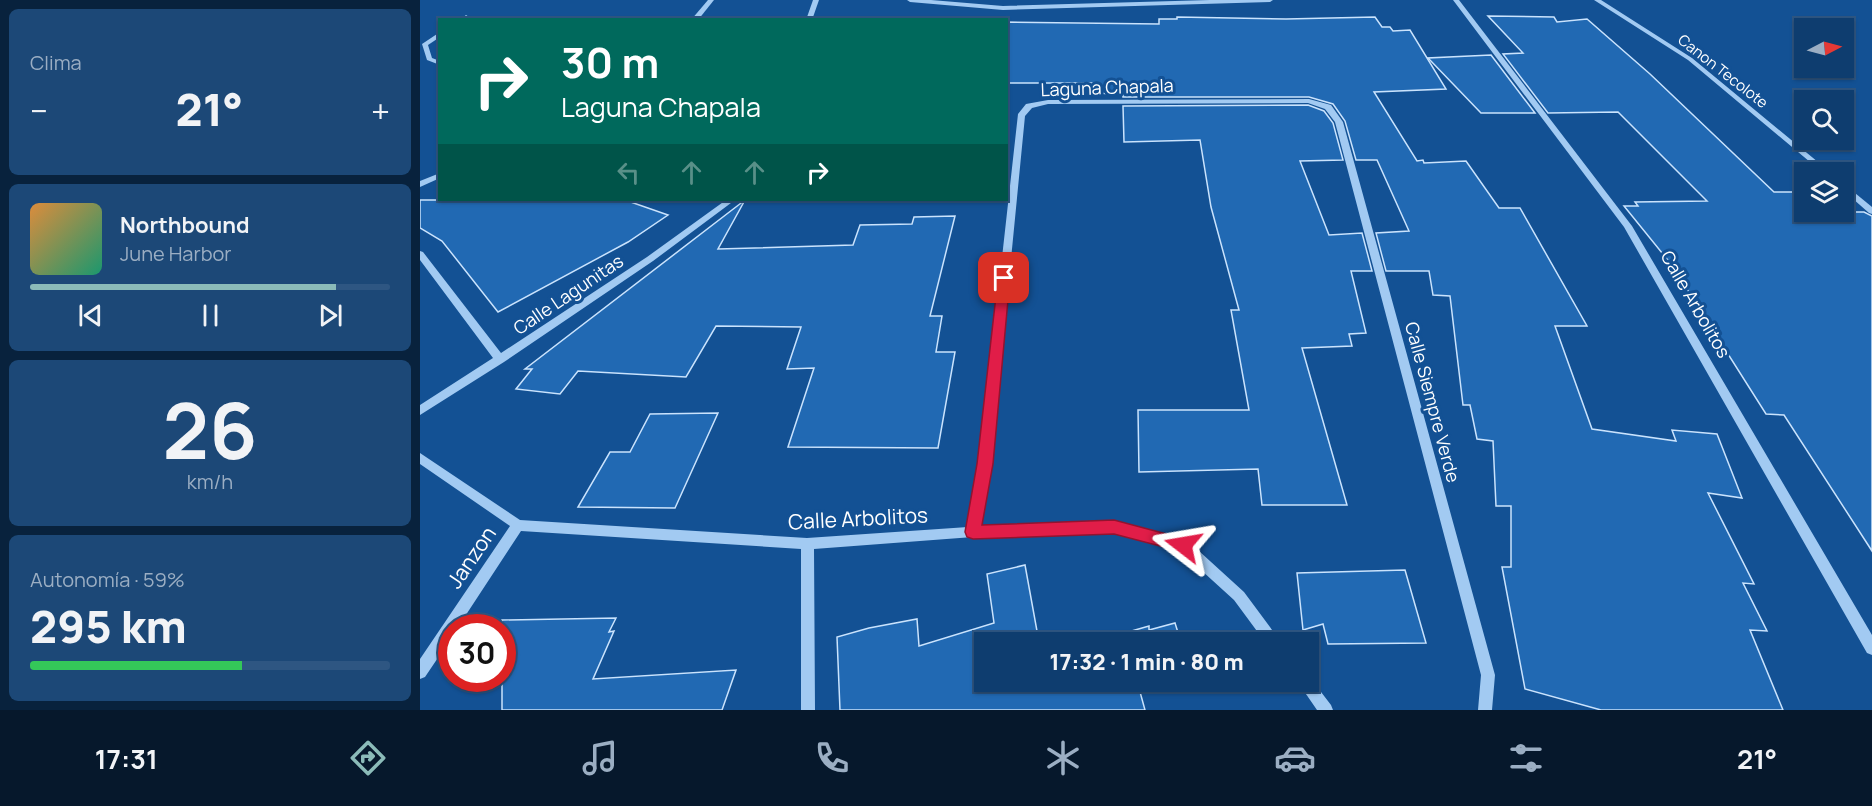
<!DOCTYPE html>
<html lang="es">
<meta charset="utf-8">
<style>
:root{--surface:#0e3d6f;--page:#1c4877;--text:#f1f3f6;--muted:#9baec3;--line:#2e5682;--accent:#8bbbb9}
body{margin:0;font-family:Manrope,sans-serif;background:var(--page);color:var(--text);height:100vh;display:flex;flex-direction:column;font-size:22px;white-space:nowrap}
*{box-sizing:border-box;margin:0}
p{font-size:20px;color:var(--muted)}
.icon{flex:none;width:33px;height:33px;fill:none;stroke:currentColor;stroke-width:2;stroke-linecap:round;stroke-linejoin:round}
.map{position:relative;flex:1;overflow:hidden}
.details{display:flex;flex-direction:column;gap:9px;padding:9px;background:#08223d;width:420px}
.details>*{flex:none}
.top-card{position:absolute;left:18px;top:18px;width:570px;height:183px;border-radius:0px;box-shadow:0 2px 4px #0004,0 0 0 2px var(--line);background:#00695c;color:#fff;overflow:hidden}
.needle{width:39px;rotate:84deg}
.tools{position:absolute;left:1374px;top:18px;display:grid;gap:12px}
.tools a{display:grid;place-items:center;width:60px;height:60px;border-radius:0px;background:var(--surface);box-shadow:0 2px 4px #0004,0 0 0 2px var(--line);font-size:30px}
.speed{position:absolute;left:18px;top:614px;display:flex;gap:12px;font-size:30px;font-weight:700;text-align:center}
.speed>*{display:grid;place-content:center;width:78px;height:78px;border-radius:50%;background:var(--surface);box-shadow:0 2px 4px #0004,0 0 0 2px var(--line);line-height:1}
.speed .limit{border:9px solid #d22;background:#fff;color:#111}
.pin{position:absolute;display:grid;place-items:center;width:51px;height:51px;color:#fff;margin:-26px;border-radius:12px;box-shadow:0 3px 9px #0006}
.me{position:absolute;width:66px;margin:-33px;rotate:284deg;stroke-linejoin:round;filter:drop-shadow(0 0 4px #0008)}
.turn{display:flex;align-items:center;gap:21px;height:126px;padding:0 24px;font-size:27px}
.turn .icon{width:78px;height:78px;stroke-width:2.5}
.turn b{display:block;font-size:42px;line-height:51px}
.lanes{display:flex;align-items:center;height:57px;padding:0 24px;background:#0003;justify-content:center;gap:30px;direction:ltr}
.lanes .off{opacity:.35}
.big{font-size:45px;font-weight:800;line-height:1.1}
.details .widget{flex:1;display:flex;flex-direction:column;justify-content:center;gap:9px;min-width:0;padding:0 21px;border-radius:9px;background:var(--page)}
.details .dial{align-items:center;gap:0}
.dial b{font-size:78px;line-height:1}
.song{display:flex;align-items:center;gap:18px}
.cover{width:72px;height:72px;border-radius:9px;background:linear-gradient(135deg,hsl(30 70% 55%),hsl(160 70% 35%))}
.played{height:6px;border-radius:3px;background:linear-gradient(90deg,var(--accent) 85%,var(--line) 85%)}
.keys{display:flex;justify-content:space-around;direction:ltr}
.heat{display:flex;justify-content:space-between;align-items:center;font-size:33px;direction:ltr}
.charge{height:9px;border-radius:4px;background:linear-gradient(90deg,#34c759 59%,var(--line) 0)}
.trip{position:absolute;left:554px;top:632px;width:345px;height:60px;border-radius:0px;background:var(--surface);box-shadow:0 2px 4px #0004,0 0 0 2px var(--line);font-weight:800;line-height:60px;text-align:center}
.tab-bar{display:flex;height:96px;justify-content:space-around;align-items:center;background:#06182c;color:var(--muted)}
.tab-bar .icon{width:42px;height:42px}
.tab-bar .selected{color:var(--accent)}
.tab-bar b{font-size:27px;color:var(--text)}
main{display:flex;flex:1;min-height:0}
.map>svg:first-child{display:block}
.building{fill:#2169b3;stroke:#cae3fd;stroke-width:1.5}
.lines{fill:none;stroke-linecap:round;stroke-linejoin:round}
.minor{fill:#a2caf2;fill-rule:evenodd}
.route{fill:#e11d48;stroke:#92132f;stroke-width:1.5}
.labels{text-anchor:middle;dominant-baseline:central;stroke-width:6;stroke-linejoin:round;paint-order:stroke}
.far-street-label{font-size:15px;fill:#fff;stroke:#135194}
.street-label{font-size:18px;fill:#fff;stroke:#135194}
.near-street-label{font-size:21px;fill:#fff;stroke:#135194}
</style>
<main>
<section class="details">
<div class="widget"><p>Clima</p>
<div class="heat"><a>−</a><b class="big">21°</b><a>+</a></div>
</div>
<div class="widget">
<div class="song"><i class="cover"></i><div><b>Northbound</b><p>June Harbor</p></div></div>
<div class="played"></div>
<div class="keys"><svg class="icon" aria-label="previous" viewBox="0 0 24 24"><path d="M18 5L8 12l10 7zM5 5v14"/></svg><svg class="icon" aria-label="pause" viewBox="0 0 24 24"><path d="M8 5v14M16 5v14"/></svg><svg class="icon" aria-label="next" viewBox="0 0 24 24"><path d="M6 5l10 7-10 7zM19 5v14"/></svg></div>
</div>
<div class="widget dial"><b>26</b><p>km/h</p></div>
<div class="widget"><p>Autonomía · 59%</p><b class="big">295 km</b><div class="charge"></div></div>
</section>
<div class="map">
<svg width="1452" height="710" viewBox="0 0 1452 710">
<rect width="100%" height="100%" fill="#135194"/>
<g class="building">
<path d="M 1068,16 L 1134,17 L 1137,22 L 1167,19 L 1230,74 L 1354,192 L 1384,192 L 1384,212 L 1444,212 L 1452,216 L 1452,551 L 1364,415 L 1346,414 L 1251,264 L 1204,206 L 1218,206 L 1215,202 L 1287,201 L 1198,112 L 1128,113 L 1083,54 L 1103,53 Z"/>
<path d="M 757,17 L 866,19 L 955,17 L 962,27 L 970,27 L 973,31 L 990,30 L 1026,89 L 954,92 L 997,161 L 1003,160 L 1004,163 L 1046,161 L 1079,208 L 1100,208 L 1167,326 L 1135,326 L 1172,429 L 1256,441 L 1252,430 L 1297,434 L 1322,498 L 1288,493 L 1334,584 L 1323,583 L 1347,631 L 1330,630 L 1363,710 L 1181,710 L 1105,689 L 1082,567 L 1091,567 L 1091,506 L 1076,506 L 1073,441 L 1057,439 L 1050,405 L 1043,405 L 1030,296 L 1013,295 L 1009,271 L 966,271 L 956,233 L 989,231 L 957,160 L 936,160 L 925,121 L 913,104 L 889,97 L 703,97 L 703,94 L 670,93 L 672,83 L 586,83 L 586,22 L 739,24 L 739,19 L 757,19 Z"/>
<path d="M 1071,55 L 1115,113 L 1061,113 L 1008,58 Z"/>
<path d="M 888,105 L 904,111 L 913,123 L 923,160 L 880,161 L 909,235 L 942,233 L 952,271 L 931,271 L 946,333 L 929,334 L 932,346 L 882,348 L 927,505 L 842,505 L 838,469 L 719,472 L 718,410 L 829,410 L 811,310 L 819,310 L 791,207 L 780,140 L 704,142 L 703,106 Z"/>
<path d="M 0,200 L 205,200 L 248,215 L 208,242 L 78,312 L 22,241 L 0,228 Z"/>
<path d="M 325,200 L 298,249 L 433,245 L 440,225 L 492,224 L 494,217 L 535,216 L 510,316 L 522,316 L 516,352 L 535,352 L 518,448 L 368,447 L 394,368 L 367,369 L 381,327 L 296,326 L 266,377 L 158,371 L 140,394 L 96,389 L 112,369 L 105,369 Z"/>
<path d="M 298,413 L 255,508 L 158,507 L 190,452 L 210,452 L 230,414 Z"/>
<path d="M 605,565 L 619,642 L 564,642 L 564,681 L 717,681 L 725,710 L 420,710 L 417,637 L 449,628 L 497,619 L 499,646 L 574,623 L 567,574 Z"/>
<path d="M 985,570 L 1006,643 L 908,644 L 903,624 L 883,630 L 877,573 Z"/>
<path d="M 196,618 L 189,632 L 194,631 L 173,679 L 316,670 L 302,710 L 82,710 L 82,620 Z"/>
<path d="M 755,623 L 761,642 L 673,642 L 729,626 L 729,630 Z"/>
</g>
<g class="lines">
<g class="minor">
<path d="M 288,0 L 294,0 L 278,20 L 271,20 Z"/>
<path d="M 393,0 L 399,0 L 392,20 L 386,20 Z"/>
<path d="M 487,0 L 511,0 L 583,6 L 790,0 L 853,0 L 850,2 L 583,10 L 490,2 Z"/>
<path d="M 1033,0 L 1039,0 L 1212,226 L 1452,635 L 1452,655 L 1447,653 L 1204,227 Z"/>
<path d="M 1174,0 L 1181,0 L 1272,58 L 1410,172 L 1402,172 L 1268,60 Z"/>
<path d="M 46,15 L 49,17 L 47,20 L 40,20 Z"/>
<path d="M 20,32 L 20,37 L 8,45 L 12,58 L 20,61 L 20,65 L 7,60 L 2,44 Z"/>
<path d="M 889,99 L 911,105 L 923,122 L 1075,675 L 1072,710 L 1058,710 L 1061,675 L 915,122 L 905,109 L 888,103 L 628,104 L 612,108 L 605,116 L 571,464 L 560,526 L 694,522 L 768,541 L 824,592 L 861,642 L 845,642 L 814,600 L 759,550 L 694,532 L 553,537 L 394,549 L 395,710 L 381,710 L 381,549 L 101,531 L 38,627 L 32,627 L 32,637 L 5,677 L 0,679 L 0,659 L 90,526 L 0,464 L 0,453 L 100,520 L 387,538 L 548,527 L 559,464 L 598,114 L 606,104 L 628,100 Z"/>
<path d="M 20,173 L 20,178 L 0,187 L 0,181 Z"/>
<path d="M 1424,184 L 1452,207 L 1452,214 L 1449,213 L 1424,191 Z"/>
<path d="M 306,200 L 315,200 L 233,261 L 84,362 L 0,415 L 0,405 L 73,358 L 0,260 L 0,251 L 3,252 L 81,353 L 227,257 Z"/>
<path d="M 888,675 L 911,705 L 913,710 L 897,710 L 877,681 L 888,681 Z"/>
</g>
</g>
<path class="route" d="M 584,274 L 590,278 L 573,464 L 562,525 L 694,520 L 769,540 L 771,545 L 769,550 L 763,552 L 694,534 L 553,539 L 547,537 L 545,532 L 557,464 L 578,278 Z"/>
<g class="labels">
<g class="far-street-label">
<text transform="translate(1303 71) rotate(38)">Canon Tecolote</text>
</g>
<g class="street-label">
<text transform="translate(687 87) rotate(-2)">Laguna Chapala</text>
<text transform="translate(148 294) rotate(-34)">Calle Lagunitas</text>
<text transform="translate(1276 304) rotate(60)">Calle Arbolitos</text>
<text transform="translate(1013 402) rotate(75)">Calle Siempre Verde</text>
</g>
<g class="near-street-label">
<text transform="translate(438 518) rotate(-3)">Calle Arbolitos</text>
<text transform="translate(51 557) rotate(-56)">Janzon</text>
</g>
</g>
</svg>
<div class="tools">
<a><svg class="needle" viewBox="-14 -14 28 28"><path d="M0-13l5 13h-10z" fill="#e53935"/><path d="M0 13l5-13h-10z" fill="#9baec3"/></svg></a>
<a><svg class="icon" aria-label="search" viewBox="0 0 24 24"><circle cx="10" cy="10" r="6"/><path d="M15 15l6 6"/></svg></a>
<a><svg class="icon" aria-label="layers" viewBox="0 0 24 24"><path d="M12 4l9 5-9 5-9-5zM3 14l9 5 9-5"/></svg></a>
</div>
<div class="speed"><div class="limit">30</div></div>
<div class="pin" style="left:584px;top:278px;background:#d93025"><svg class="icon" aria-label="arrive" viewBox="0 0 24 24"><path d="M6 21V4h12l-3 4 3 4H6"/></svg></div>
<svg class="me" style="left:763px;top:545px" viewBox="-20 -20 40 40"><path d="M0-17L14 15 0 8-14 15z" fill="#e11d48" stroke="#fff" stroke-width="4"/></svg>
<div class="trip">17:32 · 1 min · 80 m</div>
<div class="top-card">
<div class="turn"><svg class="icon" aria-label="right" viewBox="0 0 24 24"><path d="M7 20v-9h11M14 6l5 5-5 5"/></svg><div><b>30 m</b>Laguna Chapala</div></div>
<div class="lanes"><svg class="icon off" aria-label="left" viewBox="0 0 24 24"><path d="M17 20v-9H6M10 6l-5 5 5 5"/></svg><svg class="icon off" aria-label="ahead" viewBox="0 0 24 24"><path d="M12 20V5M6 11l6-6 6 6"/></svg><svg class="icon off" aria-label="ahead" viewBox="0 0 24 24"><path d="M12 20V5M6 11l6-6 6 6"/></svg><svg class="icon" aria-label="right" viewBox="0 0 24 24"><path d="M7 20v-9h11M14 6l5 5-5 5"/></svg></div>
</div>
</div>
</main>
<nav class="tab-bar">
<b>17:31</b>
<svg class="icon selected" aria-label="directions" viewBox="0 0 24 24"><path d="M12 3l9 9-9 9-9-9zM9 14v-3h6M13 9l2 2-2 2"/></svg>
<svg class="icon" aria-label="music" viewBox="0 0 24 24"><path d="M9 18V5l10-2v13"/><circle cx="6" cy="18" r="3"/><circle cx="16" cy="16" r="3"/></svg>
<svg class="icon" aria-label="phone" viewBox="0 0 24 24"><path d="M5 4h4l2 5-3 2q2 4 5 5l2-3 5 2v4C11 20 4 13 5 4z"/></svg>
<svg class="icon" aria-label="climate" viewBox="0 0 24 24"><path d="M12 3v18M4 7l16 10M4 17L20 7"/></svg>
<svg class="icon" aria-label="car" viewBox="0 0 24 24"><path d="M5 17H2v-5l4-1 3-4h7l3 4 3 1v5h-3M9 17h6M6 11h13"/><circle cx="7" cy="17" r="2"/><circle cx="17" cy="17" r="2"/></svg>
<svg class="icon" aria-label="filters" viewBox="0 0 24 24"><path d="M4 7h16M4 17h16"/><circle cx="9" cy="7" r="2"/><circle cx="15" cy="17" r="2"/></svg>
<b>21°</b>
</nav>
